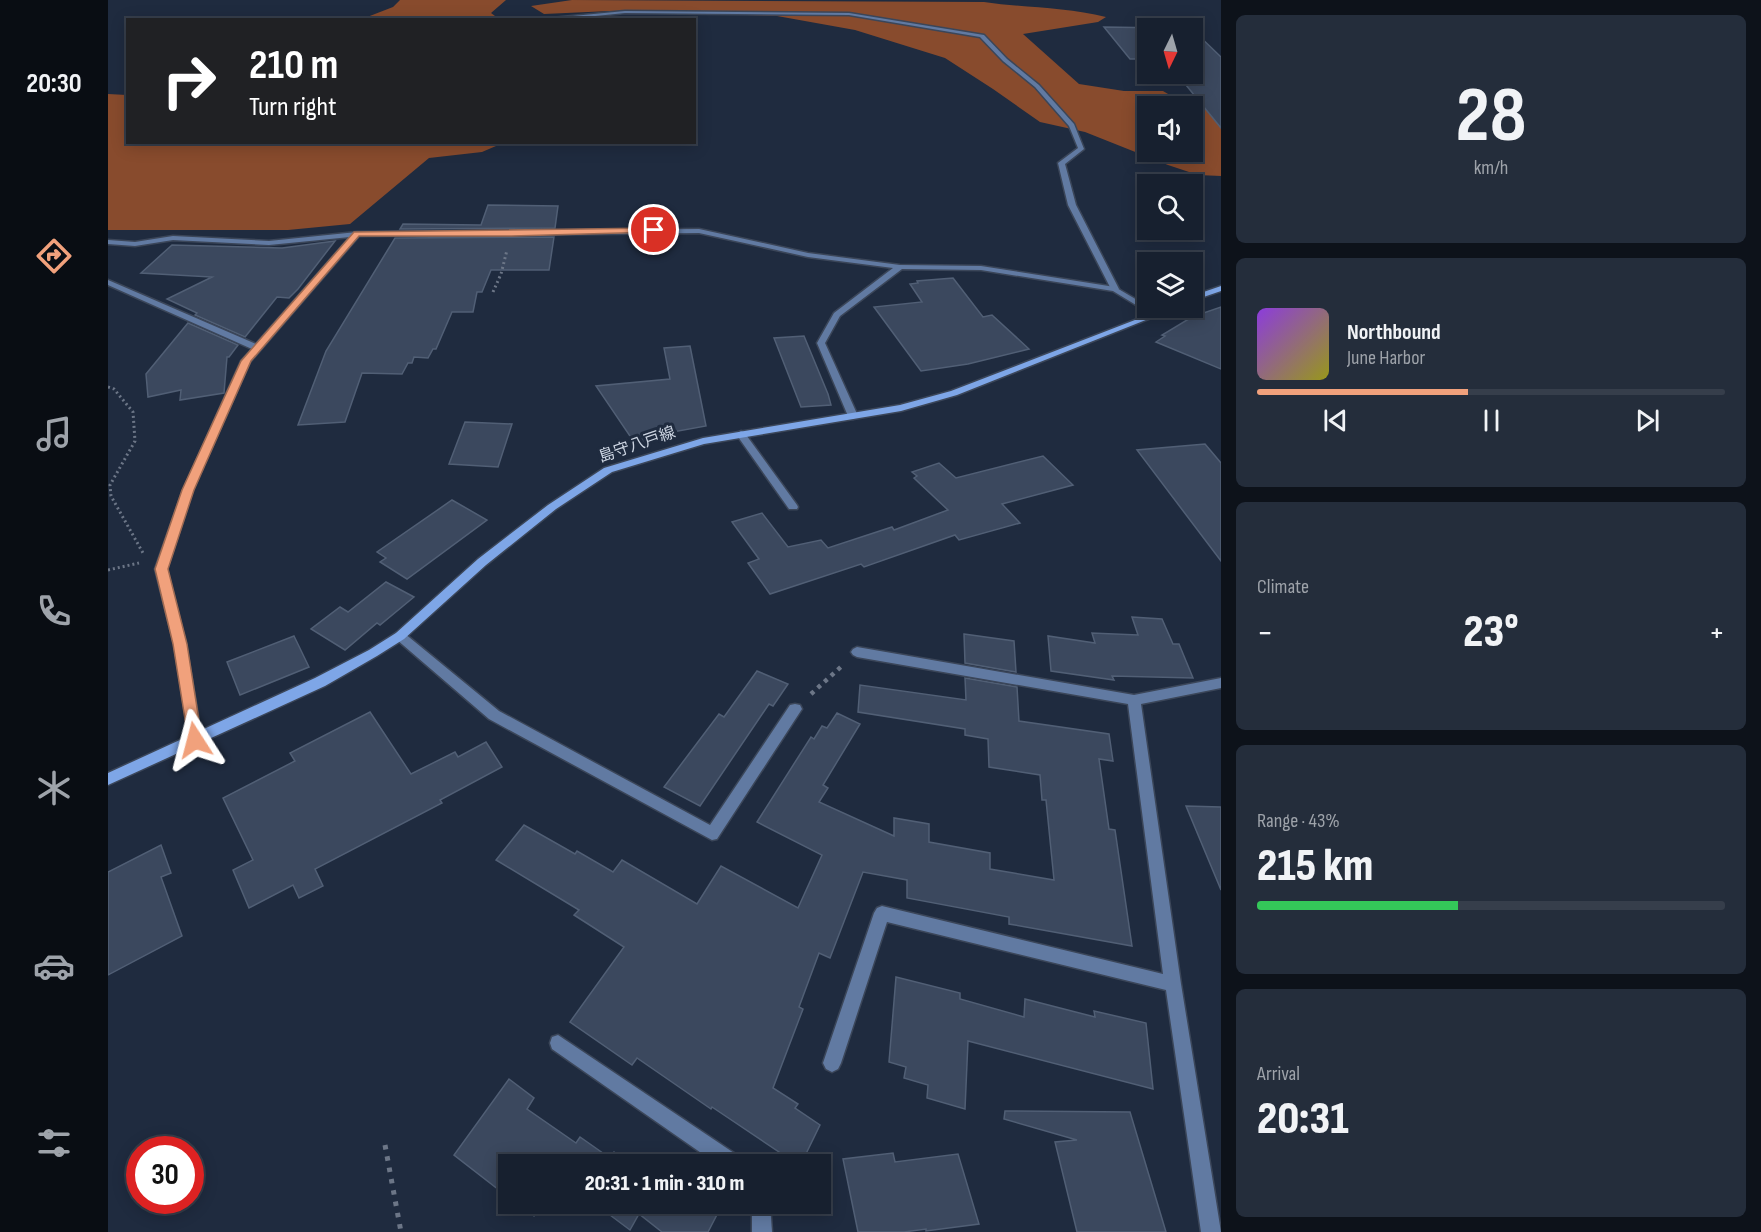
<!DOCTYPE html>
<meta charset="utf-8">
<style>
:root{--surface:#17202f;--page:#242d3b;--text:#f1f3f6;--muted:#9ea3aa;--line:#363e4b;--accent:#f1a17c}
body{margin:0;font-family:"Sofia Sans Condensed","Noto Sans JP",sans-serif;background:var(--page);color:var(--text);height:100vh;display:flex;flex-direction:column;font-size:22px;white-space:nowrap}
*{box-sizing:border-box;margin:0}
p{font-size:20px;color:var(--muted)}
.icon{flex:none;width:33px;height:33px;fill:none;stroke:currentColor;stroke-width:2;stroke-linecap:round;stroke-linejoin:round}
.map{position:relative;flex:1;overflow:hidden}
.panel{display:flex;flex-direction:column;gap:15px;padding:15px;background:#0d121a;width:540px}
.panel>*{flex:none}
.banner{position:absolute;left:18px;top:18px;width:570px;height:126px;border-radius:0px;box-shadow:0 3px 15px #0003,0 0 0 2px var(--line);background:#202124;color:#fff;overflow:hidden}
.needle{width:39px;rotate:185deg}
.buttons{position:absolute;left:1029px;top:18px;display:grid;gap:12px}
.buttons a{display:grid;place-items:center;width:66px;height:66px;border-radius:0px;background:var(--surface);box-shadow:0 3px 15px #0003,0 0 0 2px var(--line);font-size:30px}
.speed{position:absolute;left:18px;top:1136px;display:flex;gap:12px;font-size:30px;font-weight:700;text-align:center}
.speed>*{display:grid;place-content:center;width:78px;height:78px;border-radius:50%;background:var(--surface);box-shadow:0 3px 15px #0003,0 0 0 2px var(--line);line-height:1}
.speed .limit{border:9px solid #d22;background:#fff;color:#111}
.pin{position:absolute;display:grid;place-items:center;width:51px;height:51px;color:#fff;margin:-26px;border:3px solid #fff;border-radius:50%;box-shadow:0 2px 6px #0007}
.me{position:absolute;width:66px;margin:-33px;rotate:351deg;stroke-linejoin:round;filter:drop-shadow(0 0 4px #0008)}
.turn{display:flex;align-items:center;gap:21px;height:126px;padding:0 24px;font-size:27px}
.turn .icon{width:78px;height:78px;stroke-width:2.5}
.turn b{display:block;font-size:42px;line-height:51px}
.big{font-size:45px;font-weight:800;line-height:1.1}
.panel .tile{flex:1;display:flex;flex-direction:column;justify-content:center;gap:9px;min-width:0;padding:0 21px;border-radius:9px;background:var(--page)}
.panel .dial{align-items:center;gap:0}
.dial b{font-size:78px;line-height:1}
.song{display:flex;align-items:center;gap:18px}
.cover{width:72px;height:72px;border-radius:9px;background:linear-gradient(135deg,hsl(270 70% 55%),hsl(60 70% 35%))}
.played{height:6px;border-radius:3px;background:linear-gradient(90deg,var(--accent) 45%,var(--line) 45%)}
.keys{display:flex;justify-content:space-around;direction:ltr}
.heat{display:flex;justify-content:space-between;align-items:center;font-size:33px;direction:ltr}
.charge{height:9px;border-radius:4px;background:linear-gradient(90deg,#34c759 43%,var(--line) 0)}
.trip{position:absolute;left:390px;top:1154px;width:333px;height:60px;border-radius:0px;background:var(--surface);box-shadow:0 3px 15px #0003,0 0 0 2px var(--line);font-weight:800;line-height:60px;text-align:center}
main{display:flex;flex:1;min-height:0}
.dock{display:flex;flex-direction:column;width:108px;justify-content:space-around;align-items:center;background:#090d13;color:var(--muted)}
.dock .icon{width:42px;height:42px}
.dock .on{color:var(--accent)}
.dock b{font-size:27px;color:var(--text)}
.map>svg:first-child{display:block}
.forest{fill:#884b2d;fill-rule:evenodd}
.building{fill:#3b485e;stroke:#515f75;stroke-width:1.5}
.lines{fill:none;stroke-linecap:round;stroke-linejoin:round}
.service-casing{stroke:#3b4659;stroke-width:3}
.minor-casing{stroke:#3b4659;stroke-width:3}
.secondary-casing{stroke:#3b4659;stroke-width:3}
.path-far2{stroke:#6c7687;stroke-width:3;stroke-dasharray:2 3;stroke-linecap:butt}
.path-far1{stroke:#6c7687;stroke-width:4.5;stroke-dasharray:4 5;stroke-linecap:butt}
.path{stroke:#6c7687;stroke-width:5;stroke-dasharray:4.5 7;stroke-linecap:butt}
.service{fill:#617aa2;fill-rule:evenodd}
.minor{fill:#617aa2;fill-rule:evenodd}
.secondary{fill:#7ea6e7;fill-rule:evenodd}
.route{fill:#f1a17c;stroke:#9d6951;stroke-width:1.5}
.labels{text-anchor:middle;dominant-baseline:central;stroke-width:6;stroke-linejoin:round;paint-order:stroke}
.street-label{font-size:16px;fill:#cdd5e2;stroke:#1f2b3f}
</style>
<main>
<nav class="dock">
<b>20:30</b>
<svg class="icon on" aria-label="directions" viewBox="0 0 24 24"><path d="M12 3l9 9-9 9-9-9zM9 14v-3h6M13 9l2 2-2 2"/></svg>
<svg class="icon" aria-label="music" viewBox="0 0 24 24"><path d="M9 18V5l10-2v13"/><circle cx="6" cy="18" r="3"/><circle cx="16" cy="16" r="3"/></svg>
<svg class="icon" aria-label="phone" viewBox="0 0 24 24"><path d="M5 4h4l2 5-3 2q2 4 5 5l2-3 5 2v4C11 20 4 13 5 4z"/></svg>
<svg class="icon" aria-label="climate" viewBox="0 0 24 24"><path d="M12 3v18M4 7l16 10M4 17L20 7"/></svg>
<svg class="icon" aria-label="car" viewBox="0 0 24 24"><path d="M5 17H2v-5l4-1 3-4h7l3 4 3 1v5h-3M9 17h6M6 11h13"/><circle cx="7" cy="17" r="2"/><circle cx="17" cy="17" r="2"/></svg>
<svg class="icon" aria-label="filters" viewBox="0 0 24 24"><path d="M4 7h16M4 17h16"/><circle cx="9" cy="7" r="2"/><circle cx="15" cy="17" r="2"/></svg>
</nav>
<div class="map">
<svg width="1113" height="1232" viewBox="0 0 1113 1232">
<rect width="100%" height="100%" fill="#1f2b3f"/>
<g class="forest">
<path d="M 292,0 L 398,0 L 383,13 L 391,19 L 254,19 L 285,7 Z"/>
<path d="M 464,0 L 876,2 C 917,8 958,7 998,17 L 990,22 L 915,34 L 971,84 L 1016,91 L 1055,91 L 1072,101 L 1113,113 L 1113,176 L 1090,175 L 1060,165 L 977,132 L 932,122 L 885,89 L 837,58 L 747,30 L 669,16 L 502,11 L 436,14 L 423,6 ZM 1040,106 L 1084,106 L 1084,152 L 1040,152 Z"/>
<path d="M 0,94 L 19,95 L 20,142 L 395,143 L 374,152 L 321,158 L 242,224 L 180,230 L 0,230 Z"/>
</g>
<g class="building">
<path d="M 996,27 L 1059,28 L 1040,28 L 1040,59 L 1022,59 Z"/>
<path d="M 1084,29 L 1113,57 L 1113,128 L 1069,74 L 1084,74 Z"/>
<path d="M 380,205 L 450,206 L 447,228 L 292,229 L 295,224 L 373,225 Z"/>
<path d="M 446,237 L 441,270 L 383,270 L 374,292 L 369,292 L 365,312 L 344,312 L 328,349 L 325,349 L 320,358 L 306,357 L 304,363 L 300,363 L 294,374 L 254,373 L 237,422 L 190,425 L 218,351 L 287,238 Z"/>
<path d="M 227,241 L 190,289 L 181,298 L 169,297 L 137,337 L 87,315 L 89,313 L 59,299 L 104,277 L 33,273 L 64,245 L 174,248 Z"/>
<path d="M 845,278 L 875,317 L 884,315 L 921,349 L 860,364 L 813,371 L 766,307 L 814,302 L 802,284 L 810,283 L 809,281 Z"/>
<path d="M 1113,307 L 1113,369 L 1048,342 L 1057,336 L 1054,335 L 1084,317 Z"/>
<path d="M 80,323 L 130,345 L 121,357 L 119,357 L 116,393 L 72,400 L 73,390 L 40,397 L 38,374 Z"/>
<path d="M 696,336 L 720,394 L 723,405 L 693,407 L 666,338 Z"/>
<path d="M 582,346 L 598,426 L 559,433 L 561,436 L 528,445 L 488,386 L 562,379 L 556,348 Z"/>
<path d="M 357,422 L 404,424 L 390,467 L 341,464 Z"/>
<path d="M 1097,444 L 1113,463 L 1113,561 L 1029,450 Z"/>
<path d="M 935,456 L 965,485 L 894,504 L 912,523 L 851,540 L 847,535 L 756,567 L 753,564 L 662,594 L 640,563 L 651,559 L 624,522 L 654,513 L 680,547 L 713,540 L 720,548 L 784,527 L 786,530 L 840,510 L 806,478 L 809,476 L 804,472 L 831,463 L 848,478 Z"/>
<path d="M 344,500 L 379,520 L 299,579 L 272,562 L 278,558 L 269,552 Z"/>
<path d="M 278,582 L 306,597 L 272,625 L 269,623 L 237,650 L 203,629 L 232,607 L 240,612 Z"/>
<path d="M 1024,617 L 1054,619 L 1065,644 L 1071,644 L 1085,678 L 1004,676 L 1006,680 L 943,671 L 940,636 L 987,643 L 984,633 L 1030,635 Z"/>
<path d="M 856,634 L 906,641 L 908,672 L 857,663 Z"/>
<path d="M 186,636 L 201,667 L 132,695 L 119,662 Z"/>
<path d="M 649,671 L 680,684 L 665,706 L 661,704 L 592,806 L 556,787 L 611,714 L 616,717 Z"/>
<path d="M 857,678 L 909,687 L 911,721 L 1001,734 L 1005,761 L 991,759 L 1001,829 L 1007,830 L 1024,946 L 901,924 L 901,917 L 799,898 L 799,880 L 755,872 L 722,958 L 711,953 L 691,1007 L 695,1009 L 665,1088 L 690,1104 L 687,1108 L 712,1125 L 693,1164 L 689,1164 L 604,1107 L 603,1109 L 529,1058 L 524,1065 L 462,1022 L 516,947 L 466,915 L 471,910 L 388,860 L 416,825 L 467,854 L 469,851 L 505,872 L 514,860 L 589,904 L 613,866 L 690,908 L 714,855 L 649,822 L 703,737 L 706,739 L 714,726 L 719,728 L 729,713 L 752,724 L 715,785 L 720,788 L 711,802 L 786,836 L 786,818 L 821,824 L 821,842 L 882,853 L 882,869 L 946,880 L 938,800 L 934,800 L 932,775 L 881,767 L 880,739 L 857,735 L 857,729 L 750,712 L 752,685 L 858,700 Z"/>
<path d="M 262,712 L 303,774 L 347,752 L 350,757 L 378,742 L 394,767 L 332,800 L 334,803 L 207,869 L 215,886 L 191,898 L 185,885 L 141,908 L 125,870 L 145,860 L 115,798 L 187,761 L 182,753 Z"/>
<path d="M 1078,806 L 1113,807 L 1113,890 Z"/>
<path d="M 53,845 L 63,873 L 53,877 L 74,936 L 0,975 L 0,872 Z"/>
<path d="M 788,977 L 852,993 L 852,999 L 916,1017 L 917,999 L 987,1017 L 986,1011 L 1038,1023 L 1045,1089 L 860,1041 L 857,1109 L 819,1098 L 820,1085 L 796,1078 L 798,1067 L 781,1062 Z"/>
<path d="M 401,1079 L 426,1098 L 419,1109 L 468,1143 L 472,1137 L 502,1158 L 506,1152 L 523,1164 L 400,1164 L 400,1197 L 346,1155 Z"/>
<path d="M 897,1111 L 1022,1112 L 1058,1232 L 969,1232 L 947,1142 L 969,1140 L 896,1119 Z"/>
<path d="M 785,1153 L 787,1162 L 850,1154 L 871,1224 L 818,1231 L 818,1229 L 796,1232 L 750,1232 L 735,1159 Z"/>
<path d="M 409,1203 L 434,1203 L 426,1216 Z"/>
<path d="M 486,1203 L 615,1203 L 600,1232 L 554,1232 L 531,1214 L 522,1230 Z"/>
</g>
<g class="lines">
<defs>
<g id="service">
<path d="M 517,11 L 741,13 L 876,35 L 899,59 L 931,85 L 966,124 L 976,149 L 957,164 L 968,205 L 1011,289 L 1007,291 L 1003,289 L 960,205 L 950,163 L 970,148 L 961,126 L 927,87 L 895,61 L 872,37 L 741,15 L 517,13 L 448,20 L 423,20 Z"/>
<path d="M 633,431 L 636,432 L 689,505 L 690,507 L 689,509 L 681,509 L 628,434 Z"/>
</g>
<g id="minor">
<path d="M 591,229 L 700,253 L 792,265 L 873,266 L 1007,287 L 1053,314 L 1046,316 L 1005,291 L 873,270 L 794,269 L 732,316 L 717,343 L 750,416 L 745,419 L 740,416 L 709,343 L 726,313 L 785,268 L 700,257 L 591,233 L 251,236 L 142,362 L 85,490 L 59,569 L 78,644 L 94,740 L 92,744 L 87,746 L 82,744 L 66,644 L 47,569 L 75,490 L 133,361 L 144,349 L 0,285 L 0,280 L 148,344 L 242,237 L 161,245 L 65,240 L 27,246 L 0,244 L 0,240 L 27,242 L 65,236 L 161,241 L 249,232 Z"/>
<path d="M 292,631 L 296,633 L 391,711 L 602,825 L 682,705 L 687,704 L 692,705 L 694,709 L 609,839 L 604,840 L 381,719 L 288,639 L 286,636 L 288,633 Z"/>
<path d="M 749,647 L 1026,695 L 1113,678 L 1113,688 L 1033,704 L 1073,984 L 1113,1232 L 1093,1232 L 1058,990 L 779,922 L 733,1063 L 730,1069 L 724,1072 L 718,1069 L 715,1063 L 766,913 L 769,908 L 774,906 L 1055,974 L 1020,704 L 749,657 L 745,655 L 743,652 L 745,649 Z"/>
<path d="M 450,1035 L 632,1157 L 634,1164 L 609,1164 L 444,1049 L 442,1043 L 444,1037 Z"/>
<path d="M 644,1203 L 662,1203 L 664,1232 L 644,1232 Z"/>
</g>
<g id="secondary">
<path d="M 1113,286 L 1113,291 L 1084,301 L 1084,296 Z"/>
<path d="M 1058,308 L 1068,308 L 849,395 L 793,411 L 596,444 L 504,472 L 448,509 L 378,565 L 296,639 L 269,656 L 217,686 L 0,785 L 0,773 L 207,678 L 261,650 L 288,633 L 370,559 L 440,505 L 496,468 L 595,438 L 792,405 L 843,391 Z"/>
</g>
</defs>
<use href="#service" class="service-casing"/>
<use href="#minor" class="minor-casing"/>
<use href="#secondary" class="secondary-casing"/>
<g class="path-far2">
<path d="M 385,292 L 393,274 L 399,250"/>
<path d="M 0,387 L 6,389 L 25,412 L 27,441 L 2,485 L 3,496 L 35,553"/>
<path d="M 0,570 L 31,563"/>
</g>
<path class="path-far1" d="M 703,694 L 735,665"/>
<path class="path" d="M 277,1145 L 293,1232"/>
<use href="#service" class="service"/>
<use href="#minor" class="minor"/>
<use href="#secondary" class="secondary"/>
</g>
<path class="route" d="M 546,228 L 550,230 L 549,232 L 404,236 L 251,236 L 143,361 L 86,490 L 60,569 L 79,644 L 94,740 L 92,744 L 87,746 L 81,744 L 65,644 L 47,569 L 74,490 L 133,361 L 246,232 Z"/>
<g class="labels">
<g class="street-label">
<text transform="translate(529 445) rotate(-19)">島守八戸線</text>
</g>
</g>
</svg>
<div class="buttons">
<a><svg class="needle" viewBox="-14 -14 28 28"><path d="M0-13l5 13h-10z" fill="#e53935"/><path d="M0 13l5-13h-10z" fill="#9ea3aa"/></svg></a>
<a><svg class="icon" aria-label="sound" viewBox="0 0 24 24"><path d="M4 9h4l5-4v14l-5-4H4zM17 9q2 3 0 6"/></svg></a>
<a><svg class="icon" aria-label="search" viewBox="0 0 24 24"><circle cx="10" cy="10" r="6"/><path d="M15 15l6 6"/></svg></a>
<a><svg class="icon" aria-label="layers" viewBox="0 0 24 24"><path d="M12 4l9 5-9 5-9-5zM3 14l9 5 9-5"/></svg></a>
</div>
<div class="speed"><div class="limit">30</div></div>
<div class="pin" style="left:546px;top:230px;background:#d93025"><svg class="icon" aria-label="arrive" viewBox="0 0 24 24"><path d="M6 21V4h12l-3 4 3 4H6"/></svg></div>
<svg class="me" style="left:87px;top:740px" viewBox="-20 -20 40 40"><path d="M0-17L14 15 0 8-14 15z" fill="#f1a17c" stroke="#fff" stroke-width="4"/></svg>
<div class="trip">20:31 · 1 min · 310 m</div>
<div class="banner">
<div class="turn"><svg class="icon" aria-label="right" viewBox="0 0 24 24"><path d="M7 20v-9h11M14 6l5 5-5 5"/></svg><div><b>210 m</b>Turn right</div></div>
</div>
</div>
<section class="panel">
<div class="tile dial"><b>28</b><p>km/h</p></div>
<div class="tile">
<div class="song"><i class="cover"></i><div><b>Northbound</b><p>June Harbor</p></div></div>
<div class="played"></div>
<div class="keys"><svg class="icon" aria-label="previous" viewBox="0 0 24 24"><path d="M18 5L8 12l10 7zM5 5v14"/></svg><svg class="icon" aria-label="pause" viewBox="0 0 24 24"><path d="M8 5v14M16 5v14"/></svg><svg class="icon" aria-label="next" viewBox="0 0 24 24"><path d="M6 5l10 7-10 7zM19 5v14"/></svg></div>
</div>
<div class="tile"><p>Climate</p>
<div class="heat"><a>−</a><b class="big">23°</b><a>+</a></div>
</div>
<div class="tile"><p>Range · 43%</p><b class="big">215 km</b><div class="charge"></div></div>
<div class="tile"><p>Arrival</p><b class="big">20:31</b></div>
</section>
</main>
